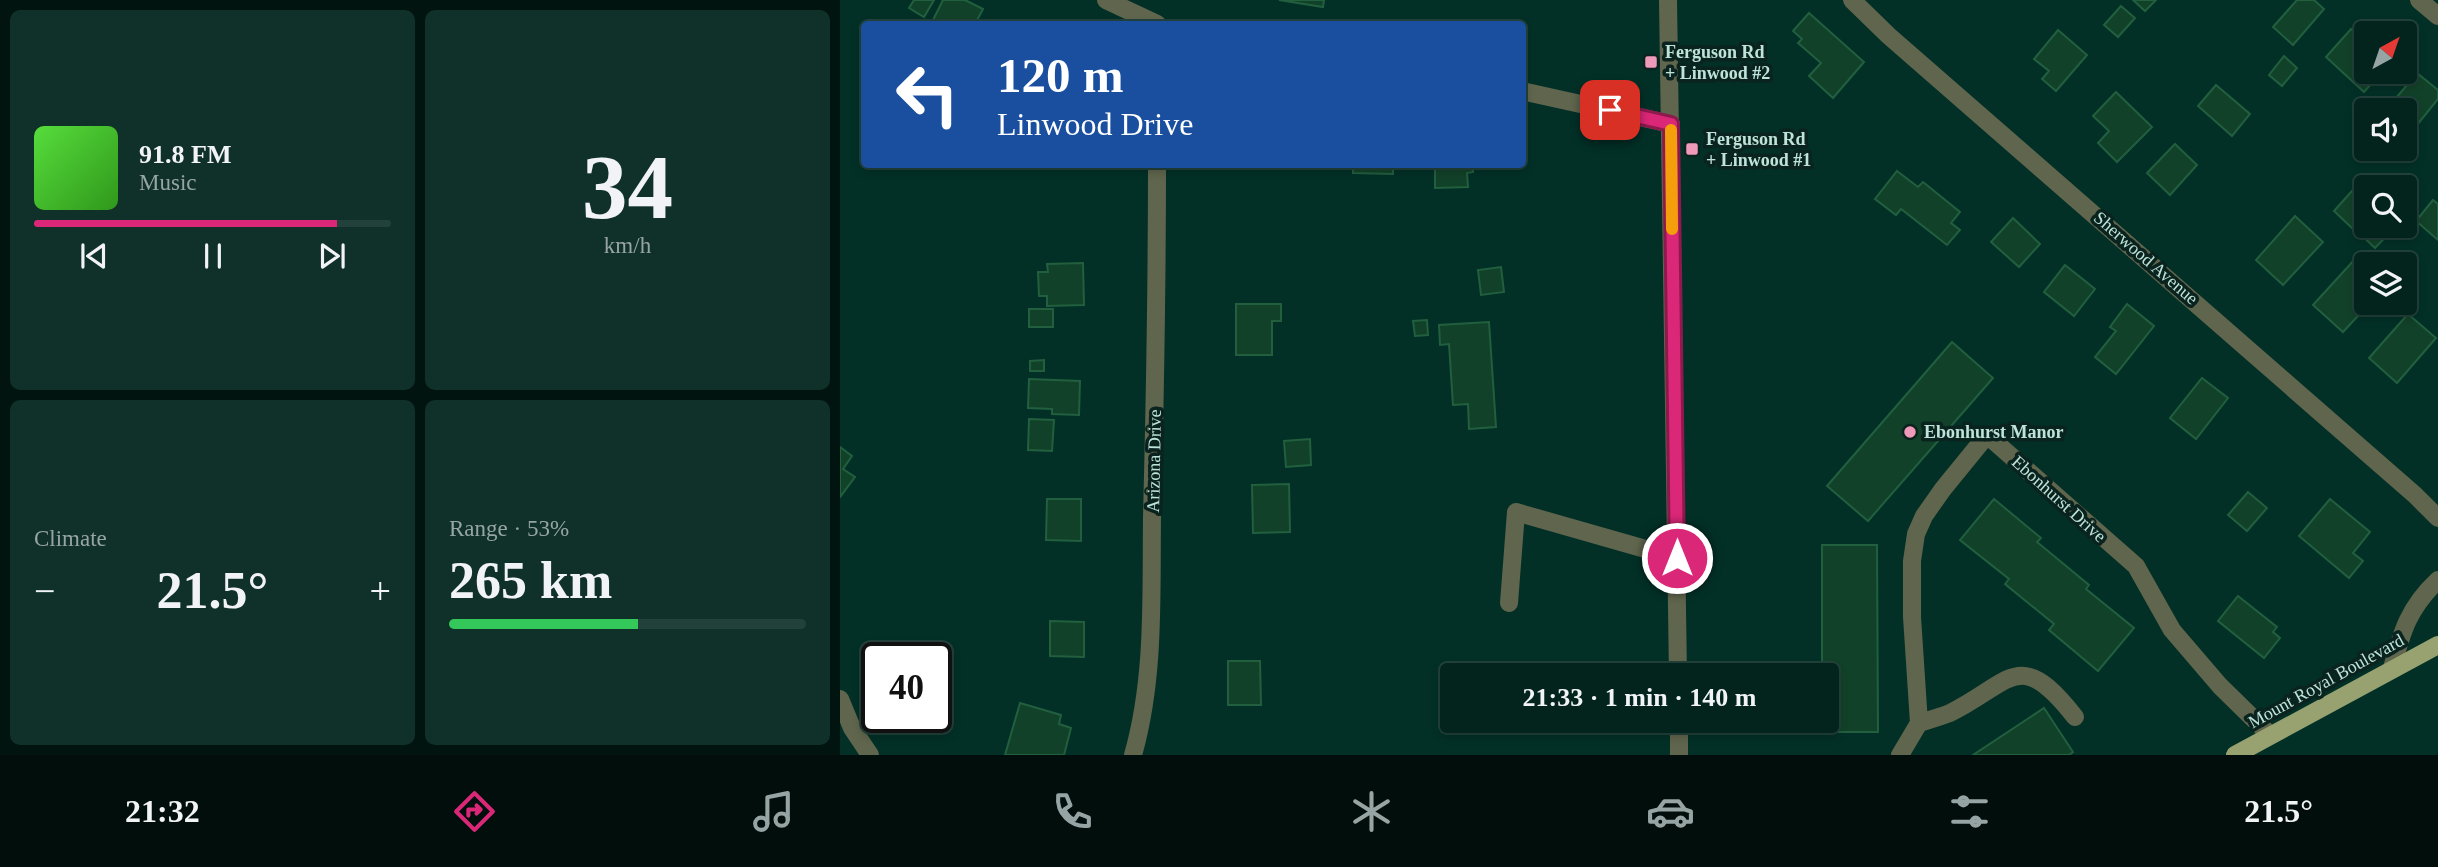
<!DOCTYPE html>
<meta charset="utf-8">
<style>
:root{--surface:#02241d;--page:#10302a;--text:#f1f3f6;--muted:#96a4a4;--line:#23413b;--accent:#db2777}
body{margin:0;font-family:Georgia,serif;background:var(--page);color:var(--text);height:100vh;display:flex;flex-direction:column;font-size:26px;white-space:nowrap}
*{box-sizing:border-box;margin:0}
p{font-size:23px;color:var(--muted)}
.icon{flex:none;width:38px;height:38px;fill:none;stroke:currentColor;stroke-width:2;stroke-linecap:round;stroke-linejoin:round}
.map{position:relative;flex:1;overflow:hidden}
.side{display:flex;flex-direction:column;gap:10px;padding:10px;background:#011410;width:840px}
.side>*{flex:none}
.top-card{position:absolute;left:21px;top:21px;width:665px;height:147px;border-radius:7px;box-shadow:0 4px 10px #0003,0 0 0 2px var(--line);background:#1a4fa0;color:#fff;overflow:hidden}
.needle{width:46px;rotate:40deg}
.tools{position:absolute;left:1514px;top:21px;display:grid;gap:14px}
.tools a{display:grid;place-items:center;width:63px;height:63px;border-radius:7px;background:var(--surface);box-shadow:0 4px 10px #0003,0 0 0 2px var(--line);font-size:35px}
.speed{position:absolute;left:21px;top:642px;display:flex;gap:14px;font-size:35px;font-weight:700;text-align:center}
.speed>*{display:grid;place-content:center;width:91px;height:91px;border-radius:50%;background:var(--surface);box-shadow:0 4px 10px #0003,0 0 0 2px var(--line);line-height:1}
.speed .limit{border:4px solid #111;border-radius:10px;background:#fff;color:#111}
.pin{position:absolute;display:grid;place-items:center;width:60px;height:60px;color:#fff;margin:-30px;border-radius:14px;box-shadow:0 4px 10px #0006}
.me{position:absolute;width:77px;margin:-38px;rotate:0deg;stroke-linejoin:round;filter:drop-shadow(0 0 5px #0008)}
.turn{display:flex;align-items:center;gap:24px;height:147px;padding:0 21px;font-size:32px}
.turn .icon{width:91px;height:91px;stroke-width:2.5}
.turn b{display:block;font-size:49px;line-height:60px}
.big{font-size:52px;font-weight:700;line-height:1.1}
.side .card{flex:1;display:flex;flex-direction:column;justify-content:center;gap:10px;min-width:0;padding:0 24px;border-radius:10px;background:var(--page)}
.side .dial{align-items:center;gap:0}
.dial b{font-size:91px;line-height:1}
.song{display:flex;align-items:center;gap:21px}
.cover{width:84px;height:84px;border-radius:10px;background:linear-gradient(135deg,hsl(110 70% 55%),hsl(110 70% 35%))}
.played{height:7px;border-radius:4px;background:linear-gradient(90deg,var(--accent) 85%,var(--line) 85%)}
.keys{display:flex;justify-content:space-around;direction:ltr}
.heat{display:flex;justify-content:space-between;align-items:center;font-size:38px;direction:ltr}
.charge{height:10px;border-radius:5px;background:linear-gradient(90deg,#34c759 53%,var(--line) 0)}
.side .tiles{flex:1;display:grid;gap:10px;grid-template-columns:repeat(2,1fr)}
.trip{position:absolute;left:600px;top:663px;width:399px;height:70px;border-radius:7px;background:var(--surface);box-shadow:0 4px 10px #0003,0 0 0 2px var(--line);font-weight:700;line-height:70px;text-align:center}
.tabs{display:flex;height:112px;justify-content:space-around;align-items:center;background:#010e0c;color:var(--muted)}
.tabs .icon{width:49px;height:49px}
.tabs .on{color:var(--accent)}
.tabs b{font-size:32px;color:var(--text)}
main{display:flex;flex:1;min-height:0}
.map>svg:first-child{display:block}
.building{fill:#124129;stroke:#215f3e;stroke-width:2}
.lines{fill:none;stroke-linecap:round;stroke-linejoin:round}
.minor{stroke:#60654d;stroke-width:18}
.major{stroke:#98a170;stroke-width:18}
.route-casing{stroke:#8e194d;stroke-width:18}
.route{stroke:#db2777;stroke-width:12}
.slow{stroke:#f59e0b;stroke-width:12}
.poi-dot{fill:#ef9ab8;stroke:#0a231e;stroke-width:2.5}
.labels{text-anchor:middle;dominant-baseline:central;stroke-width:7;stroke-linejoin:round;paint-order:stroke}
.poi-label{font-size:18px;font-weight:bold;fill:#bee4d9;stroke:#0a231e;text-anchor:start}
.street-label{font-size:18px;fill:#bee4d9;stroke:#0a231e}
</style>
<main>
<section class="side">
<div class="tiles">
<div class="card">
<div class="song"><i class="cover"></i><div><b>91.8 FM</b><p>Music</p></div></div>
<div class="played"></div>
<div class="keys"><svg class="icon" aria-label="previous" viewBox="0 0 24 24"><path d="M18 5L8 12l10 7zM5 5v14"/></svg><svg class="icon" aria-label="pause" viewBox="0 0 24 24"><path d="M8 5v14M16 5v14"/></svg><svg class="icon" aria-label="next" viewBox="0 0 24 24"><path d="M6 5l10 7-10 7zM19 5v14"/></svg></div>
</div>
<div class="card dial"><b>34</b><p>km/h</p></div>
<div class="card"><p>Climate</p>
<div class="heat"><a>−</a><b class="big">21.5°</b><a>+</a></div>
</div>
<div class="card"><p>Range · 53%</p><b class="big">265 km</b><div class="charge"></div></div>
</div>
</section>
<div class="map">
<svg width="1598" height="755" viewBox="0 0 1598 755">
<rect width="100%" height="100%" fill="#023027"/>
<g class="building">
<path d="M 74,0 L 94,0 L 84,17 L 69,8 Z"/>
<path d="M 103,0 L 125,0 L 143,9 L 135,24 L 91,24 Z"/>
<path d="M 439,0 L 484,0 L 483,7 Z"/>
<path d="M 1293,0 L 1316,0 L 1305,11 Z"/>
<path d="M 1457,0 L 1474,0 L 1484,9 L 1453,45 L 1433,27 Z"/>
<path d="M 1281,6 L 1295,18 L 1278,37 L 1264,25 Z"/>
<path d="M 969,13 L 1024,62 L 993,98 L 969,76 L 981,63 L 958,43 L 962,39 L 953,31 Z"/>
<path d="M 1511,29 L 1526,43 L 1526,72 L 1536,72 L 1539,75 L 1524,92 L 1486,57 Z"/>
<path d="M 1218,30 L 1247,55 L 1216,91 L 1202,79 L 1209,71 L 1194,59 Z"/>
<path d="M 1444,56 L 1457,68 L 1442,86 L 1429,75 Z"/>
<path d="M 1577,73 L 1598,90 L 1598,99 L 1573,130 L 1564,123 L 1564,110 L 1546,110 Z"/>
<path d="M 1376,85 L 1410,114 L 1392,136 L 1358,106 Z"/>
<path d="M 1276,92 L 1312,127 L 1277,162 L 1258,143 L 1269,131 L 1253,116 Z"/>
<path d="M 1335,144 L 1357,165 L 1330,195 L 1307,173 Z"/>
<path d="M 513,164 L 553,164 L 553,174 L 513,173 Z"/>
<path d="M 595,164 L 633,164 L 633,172 L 627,173 L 628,187 L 595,188 Z"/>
<path d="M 1057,171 L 1078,187 L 1083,182 L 1120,212 L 1111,223 L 1120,230 L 1107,245 L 1061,209 L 1056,215 L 1035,199 Z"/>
<path d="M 1512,191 L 1526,203 L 1526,214 L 1513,229 L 1494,211 Z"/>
<path d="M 1593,200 L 1598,204 L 1598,240 L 1576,221 Z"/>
<path d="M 1455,216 L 1483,242 L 1443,285 L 1416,260 Z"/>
<path d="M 1173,218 L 1200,244 L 1179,267 L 1151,242 Z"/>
<path d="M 1526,222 L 1526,226 L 1554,228 L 1535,248 L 1517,231 Z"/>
<path d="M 1516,258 L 1526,267 L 1526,303 L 1530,303 L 1503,332 L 1473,305 Z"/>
<path d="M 243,263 L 244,305 L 207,306 L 207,296 L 199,296 L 198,272 L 208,272 L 207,264 Z"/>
<path d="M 1225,265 L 1255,289 L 1234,316 L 1204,292 Z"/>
<path d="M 661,267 L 664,292 L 641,295 L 638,270 Z"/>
<path d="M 396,304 L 441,304 L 441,321 L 432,321 L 432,355 L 396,355 Z"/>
<path d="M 1287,304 L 1314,326 L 1276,374 L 1255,357 L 1276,331 L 1270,327 Z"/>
<rect x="189" y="309" width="24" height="18"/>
<path d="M 1568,314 L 1596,338 L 1557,383 L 1529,358 Z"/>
<path d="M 587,320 L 588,335 L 575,336 L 573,321 Z"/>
<path d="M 649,322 L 656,427 L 629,429 L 628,404 L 613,405 L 609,344 L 600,345 L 599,325 Z"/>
<path d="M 1112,342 L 1153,378 L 1028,521 L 987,486 Z"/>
<path d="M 204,360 L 204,371 L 190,371 L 190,361 Z"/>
<path d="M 1362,378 L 1388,398 L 1356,439 L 1330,418 Z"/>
<path d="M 189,379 L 240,381 L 239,415 L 212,414 L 212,409 L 188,408 Z"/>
<path d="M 189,419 L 214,420 L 212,451 L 188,450 Z"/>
<path d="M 470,439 L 471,465 L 446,467 L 444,441 Z"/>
<path d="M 0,447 L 12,456 L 3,469 L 15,477 L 0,497 Z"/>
<path d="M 449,484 L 450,532 L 413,533 L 412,485 Z"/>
<path d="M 1408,492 L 1427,508 L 1407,531 L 1388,515 Z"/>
<path d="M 207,499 L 241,499 L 241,541 L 206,540 Z"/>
<path d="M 1154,499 L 1201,538 L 1197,542 L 1249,585 L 1246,589 L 1294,628 L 1258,671 L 1209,630 L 1214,624 L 1165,584 L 1169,579 L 1120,540 Z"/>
<path d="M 1490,499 L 1530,532 L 1513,553 L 1523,561 L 1509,578 L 1459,536 Z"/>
<path d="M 982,545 L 1037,545 L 1038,732 L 982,732 L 982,721 L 987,721 L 987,676 L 982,676 Z"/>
<path d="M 1398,596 L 1437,627 L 1433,632 L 1440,638 L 1424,658 L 1378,621 Z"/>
<path d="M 210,621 L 244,622 L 244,657 L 210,656 Z"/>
<path d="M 388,661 L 420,661 L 421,705 L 388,705 Z"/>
<path d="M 180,703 L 221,715 L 219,724 L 231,728 L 224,755 L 165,755 Z"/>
<path d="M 1204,708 L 1233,752 L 1229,755 L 1133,755 Z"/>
</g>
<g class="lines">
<g class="minor">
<path d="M 266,0 L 317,24"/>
<path d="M 828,0 L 838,676"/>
<path d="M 1012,0 L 1049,36 L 1575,495 L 1598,518"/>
<path d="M 1579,0 L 1598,16"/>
<path d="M 682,91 L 831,124"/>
<path d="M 669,603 L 676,512 L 837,558"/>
<path d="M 1552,668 C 1562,631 1569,607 1598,580"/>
<path d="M 0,699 L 12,728 L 30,755"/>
<path d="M 839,721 L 839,755"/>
<path d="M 1079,723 C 1089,720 1100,717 1110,713 C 1171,683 1179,645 1235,717"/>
<path d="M 293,755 C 315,678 311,596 312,517 C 315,399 317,282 317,164"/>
<path d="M 1060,755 L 1079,723 L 1072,617 L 1072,561 L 1076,534 L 1084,516 L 1103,489 L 1147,435 L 1296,566 L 1332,630 L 1380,686 L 1430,735"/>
</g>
<path class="major" d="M 1395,755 L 1598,645"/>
</g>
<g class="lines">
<defs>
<path id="route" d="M 770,110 L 831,124 L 837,558"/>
</defs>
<use href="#route" class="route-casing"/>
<use href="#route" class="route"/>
<path class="slow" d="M 831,130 L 832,229"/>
</g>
<g class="poi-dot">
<rect x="804" y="55" width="14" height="14" rx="3.5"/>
<rect x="845" y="142" width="14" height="14" rx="3.5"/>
<circle cx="1070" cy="432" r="7"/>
</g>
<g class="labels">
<g class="poi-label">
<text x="825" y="52">Ferguson Rd<tspan x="825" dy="21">+ Linwood #2</tspan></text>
<text x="866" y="139">Ferguson Rd<tspan x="866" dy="21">+ Linwood #1</tspan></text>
<text x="1084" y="432">Ebonhurst Manor</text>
</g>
<g class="street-label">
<text transform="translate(1306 258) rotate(41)">Sherwood Avenue</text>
<text transform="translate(314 461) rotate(-89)">Arizona Drive</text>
<text transform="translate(1219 499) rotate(42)">Ebonhurst Drive</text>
<text transform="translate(1486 681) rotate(-29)">Mount Royal Boulevard</text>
</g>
</g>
</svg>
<div class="tools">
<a><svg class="needle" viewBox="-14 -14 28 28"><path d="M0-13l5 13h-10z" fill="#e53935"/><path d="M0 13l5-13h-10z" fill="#96a4a4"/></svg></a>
<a><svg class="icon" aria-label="sound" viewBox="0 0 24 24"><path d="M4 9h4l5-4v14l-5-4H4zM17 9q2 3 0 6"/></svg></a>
<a><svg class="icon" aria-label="search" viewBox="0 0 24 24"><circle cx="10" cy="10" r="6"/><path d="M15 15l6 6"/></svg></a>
<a><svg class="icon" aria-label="layers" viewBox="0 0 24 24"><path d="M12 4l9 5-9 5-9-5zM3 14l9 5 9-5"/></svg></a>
</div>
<div class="speed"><div class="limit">40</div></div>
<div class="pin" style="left:770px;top:110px;background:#d93025"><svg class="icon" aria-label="arrive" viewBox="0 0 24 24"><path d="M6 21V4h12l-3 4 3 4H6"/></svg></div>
<svg class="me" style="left:837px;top:558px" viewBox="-20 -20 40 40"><circle r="17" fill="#db2777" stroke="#fff" stroke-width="3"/><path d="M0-11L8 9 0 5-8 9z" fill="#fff"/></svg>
<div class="trip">21:33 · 1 min · 140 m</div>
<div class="top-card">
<div class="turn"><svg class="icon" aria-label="left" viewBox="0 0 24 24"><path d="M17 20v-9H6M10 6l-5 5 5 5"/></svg><div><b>120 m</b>Linwood Drive</div></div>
</div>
</div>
</main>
<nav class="tabs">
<b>21:32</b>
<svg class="icon on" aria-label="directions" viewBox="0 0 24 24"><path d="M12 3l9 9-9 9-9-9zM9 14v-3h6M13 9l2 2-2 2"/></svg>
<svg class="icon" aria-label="music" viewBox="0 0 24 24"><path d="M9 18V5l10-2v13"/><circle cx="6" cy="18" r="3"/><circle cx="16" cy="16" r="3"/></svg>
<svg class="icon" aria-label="phone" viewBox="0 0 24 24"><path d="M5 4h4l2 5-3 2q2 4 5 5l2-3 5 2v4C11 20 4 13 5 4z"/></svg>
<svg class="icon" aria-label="climate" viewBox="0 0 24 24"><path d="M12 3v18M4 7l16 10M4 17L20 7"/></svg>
<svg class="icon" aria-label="car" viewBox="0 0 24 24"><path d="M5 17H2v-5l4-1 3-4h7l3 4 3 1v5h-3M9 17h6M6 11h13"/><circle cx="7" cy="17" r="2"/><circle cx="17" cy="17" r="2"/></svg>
<svg class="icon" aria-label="filters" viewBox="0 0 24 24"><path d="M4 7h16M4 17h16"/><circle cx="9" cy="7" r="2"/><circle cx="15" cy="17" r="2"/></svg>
<b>21.5°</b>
</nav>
